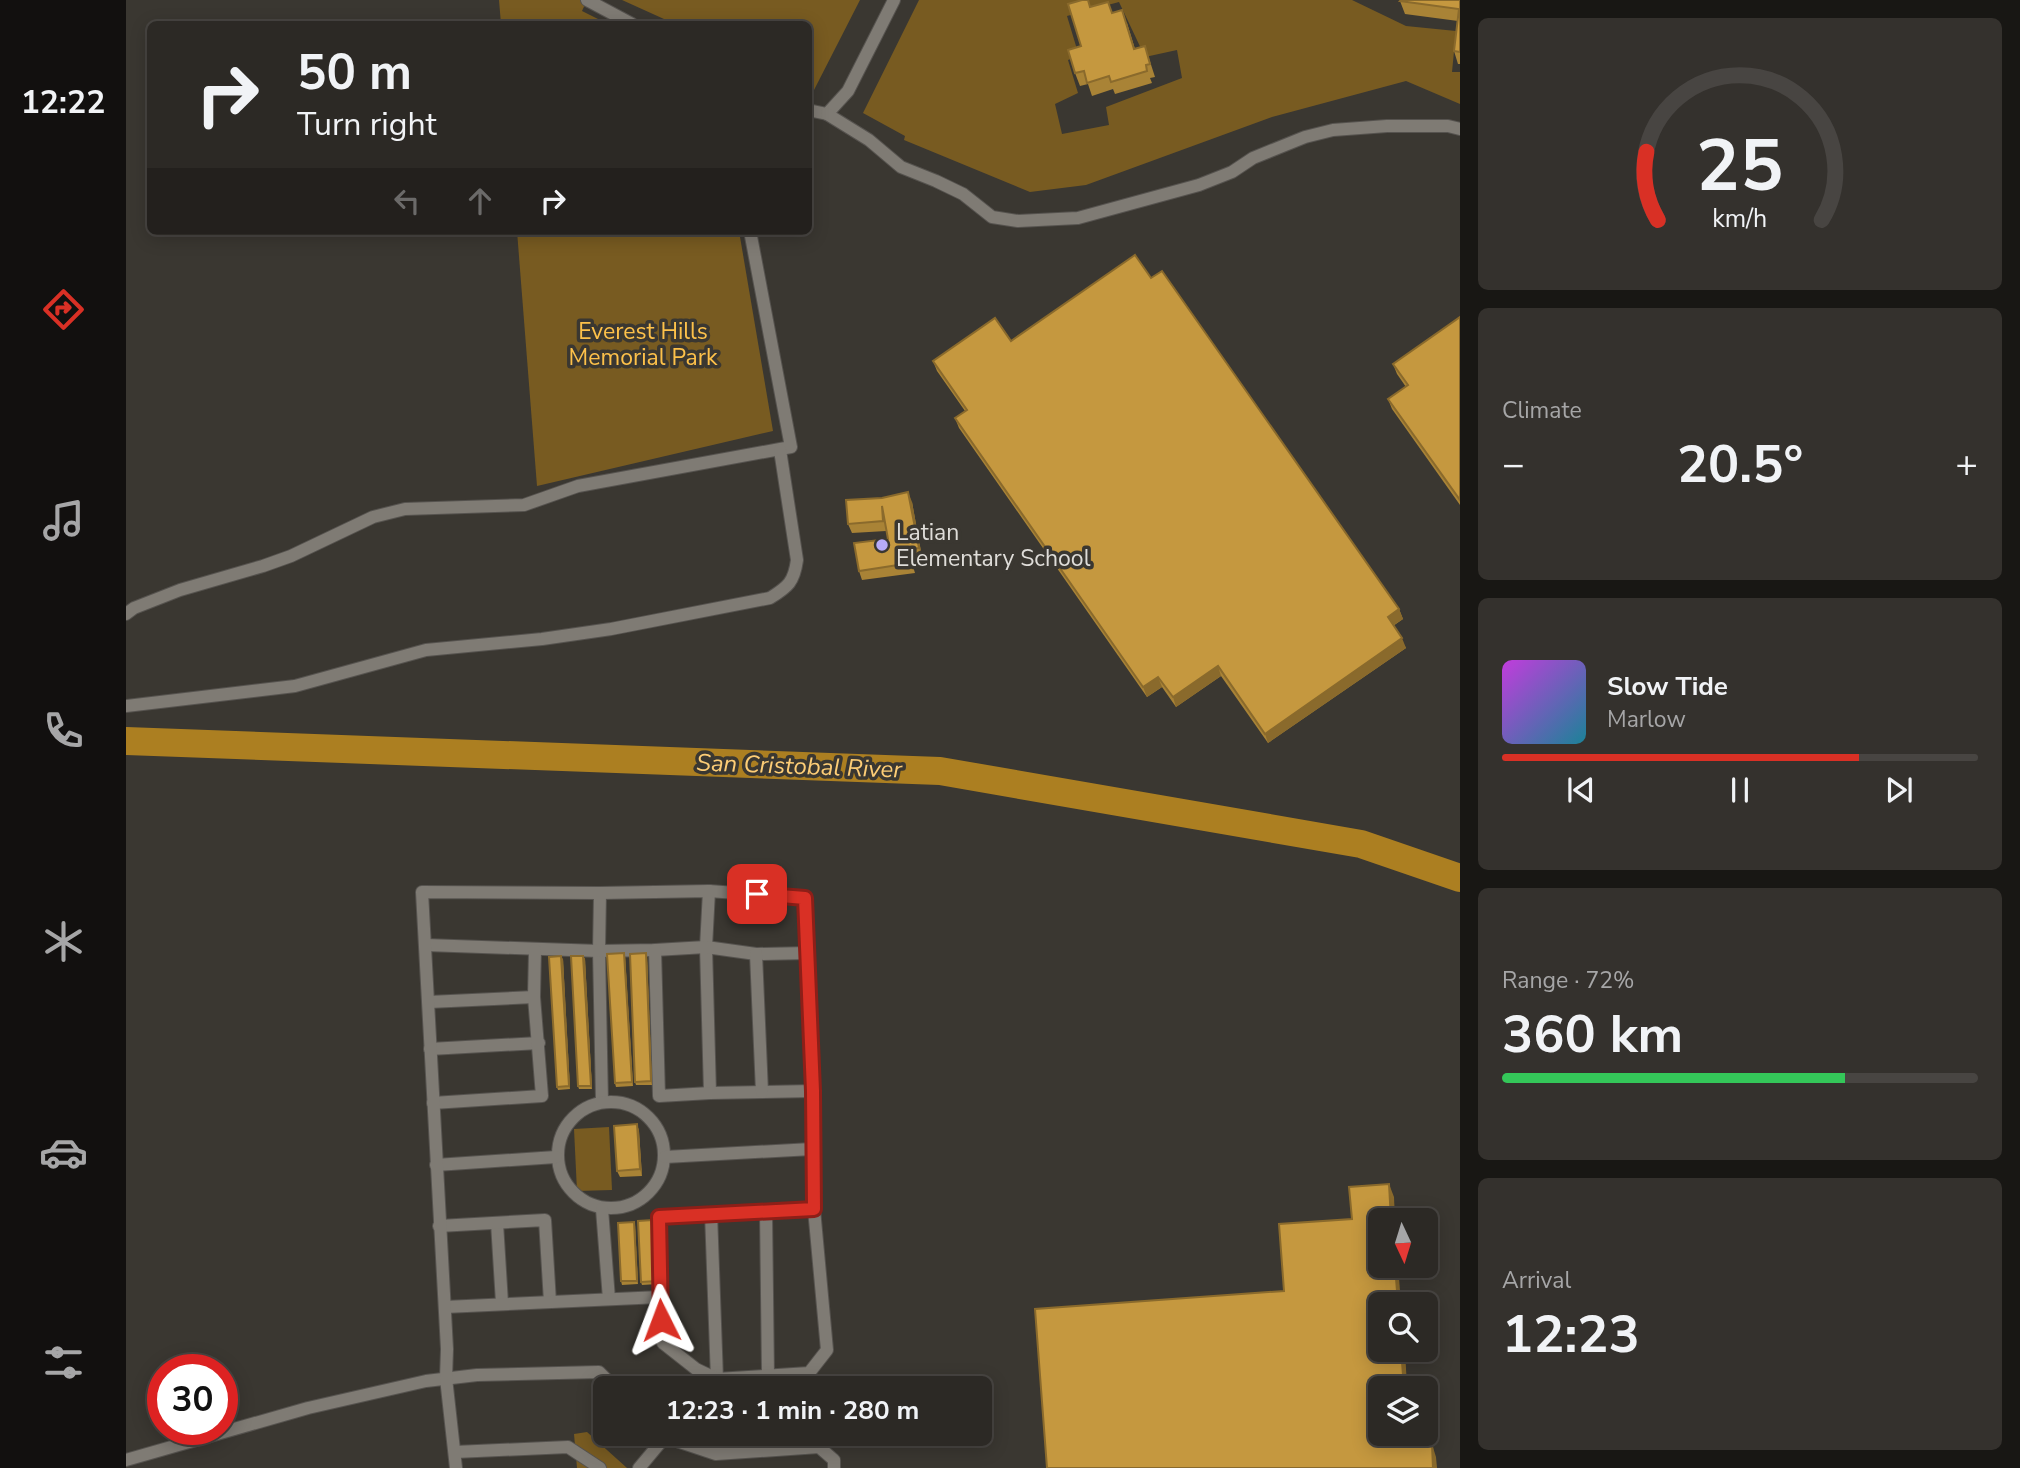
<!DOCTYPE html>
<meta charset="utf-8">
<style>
:root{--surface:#2c2925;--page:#34312d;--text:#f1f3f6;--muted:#a6a6a7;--line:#484542;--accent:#d93025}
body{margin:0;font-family:"Nunito Sans",sans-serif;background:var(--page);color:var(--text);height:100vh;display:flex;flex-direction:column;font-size:26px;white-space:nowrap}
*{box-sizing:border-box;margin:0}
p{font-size:23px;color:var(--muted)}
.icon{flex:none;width:38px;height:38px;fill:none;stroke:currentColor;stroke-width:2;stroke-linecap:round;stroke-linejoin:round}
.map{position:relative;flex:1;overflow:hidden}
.side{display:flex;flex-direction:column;gap:18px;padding:18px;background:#181714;width:560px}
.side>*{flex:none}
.hud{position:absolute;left:21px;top:21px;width:665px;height:214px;border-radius:10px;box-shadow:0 4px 18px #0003,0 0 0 2px var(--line);background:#2c2925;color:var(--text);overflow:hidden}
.needle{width:46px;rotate:176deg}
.fabs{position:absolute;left:1242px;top:1208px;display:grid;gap:14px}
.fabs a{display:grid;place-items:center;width:70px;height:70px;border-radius:10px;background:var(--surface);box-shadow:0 4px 18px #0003,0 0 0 2px var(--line);font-size:35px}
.speed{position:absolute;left:21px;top:1354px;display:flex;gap:14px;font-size:35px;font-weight:700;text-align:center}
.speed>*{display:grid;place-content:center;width:91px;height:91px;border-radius:50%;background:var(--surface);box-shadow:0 4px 18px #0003,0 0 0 2px var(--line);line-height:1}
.speed .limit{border:10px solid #d22;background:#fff;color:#111}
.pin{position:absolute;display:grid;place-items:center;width:60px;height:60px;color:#fff;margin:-30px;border-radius:14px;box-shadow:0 4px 10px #0006}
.me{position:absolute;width:77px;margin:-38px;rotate:357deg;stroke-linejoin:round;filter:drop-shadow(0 0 5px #0008)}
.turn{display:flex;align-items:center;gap:24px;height:147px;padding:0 35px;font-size:32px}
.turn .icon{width:91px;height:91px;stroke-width:2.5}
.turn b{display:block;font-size:49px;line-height:60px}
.lanes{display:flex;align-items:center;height:66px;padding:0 35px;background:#0003;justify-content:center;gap:35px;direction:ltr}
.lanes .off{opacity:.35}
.big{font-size:52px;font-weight:700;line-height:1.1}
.side .widget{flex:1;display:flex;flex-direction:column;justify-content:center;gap:10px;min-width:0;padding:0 24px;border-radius:10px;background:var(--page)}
.side .dial{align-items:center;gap:0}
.dial svg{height:182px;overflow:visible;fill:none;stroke:var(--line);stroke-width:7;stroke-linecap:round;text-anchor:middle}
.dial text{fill:var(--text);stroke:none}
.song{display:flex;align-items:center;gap:21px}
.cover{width:84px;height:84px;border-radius:10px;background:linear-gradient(135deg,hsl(290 70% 55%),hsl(190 70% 35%))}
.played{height:7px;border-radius:4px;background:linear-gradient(90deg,var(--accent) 75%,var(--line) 75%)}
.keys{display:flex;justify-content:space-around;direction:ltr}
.heat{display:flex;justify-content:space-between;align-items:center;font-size:38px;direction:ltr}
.charge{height:10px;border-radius:5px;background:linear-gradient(90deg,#34c759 72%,var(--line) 0)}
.trip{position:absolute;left:467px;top:1376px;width:399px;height:70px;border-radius:10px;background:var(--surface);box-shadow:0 4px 18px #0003,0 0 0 2px var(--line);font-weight:700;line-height:70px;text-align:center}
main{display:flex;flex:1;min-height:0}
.dock{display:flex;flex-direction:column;width:126px;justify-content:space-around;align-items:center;background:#12100f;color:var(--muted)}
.dock .icon{width:49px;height:49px}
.dock .active{color:var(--accent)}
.dock b{font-size:32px;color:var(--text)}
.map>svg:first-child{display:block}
.green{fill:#785b21;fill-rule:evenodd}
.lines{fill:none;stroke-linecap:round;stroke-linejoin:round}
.river{stroke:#ac7f21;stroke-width:28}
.street-casing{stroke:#56534f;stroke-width:14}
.street{stroke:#7f7b74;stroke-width:12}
.wall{fill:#a98336}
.shaded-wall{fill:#8a6a2c}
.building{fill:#c5983f;stroke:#8a6a2c;stroke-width:2}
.route-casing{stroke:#8d1f18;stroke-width:18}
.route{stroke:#d93025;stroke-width:12}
.poi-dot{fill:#b7abf7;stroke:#3a3731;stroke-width:2.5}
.labels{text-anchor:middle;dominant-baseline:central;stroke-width:7;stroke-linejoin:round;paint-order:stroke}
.park-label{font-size:23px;fill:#fdc14a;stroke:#3a3731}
.poi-label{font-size:23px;fill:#dfddd9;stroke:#3a3731;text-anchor:start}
.water-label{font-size:24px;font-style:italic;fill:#fdcd76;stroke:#3a3731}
</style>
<main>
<nav class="dock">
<b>12:22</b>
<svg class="icon active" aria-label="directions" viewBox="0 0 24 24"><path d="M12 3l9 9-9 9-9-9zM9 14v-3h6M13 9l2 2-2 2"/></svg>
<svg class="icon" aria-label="music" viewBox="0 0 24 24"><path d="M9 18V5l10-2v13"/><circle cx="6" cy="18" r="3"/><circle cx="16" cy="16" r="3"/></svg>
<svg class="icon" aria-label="phone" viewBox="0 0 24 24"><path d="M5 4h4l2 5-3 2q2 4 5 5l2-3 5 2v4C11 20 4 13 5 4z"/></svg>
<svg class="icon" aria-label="climate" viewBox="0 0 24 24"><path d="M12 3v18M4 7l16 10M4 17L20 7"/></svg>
<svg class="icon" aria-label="car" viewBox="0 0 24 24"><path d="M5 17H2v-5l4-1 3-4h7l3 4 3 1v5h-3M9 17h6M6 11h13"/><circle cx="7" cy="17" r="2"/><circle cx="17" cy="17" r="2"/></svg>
<svg class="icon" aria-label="filters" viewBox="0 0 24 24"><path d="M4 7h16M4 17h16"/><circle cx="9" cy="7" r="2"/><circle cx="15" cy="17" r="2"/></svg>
</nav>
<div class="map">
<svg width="1334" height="1468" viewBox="0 0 1334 1468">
<rect width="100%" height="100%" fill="#3a3731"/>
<g class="green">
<path d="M 373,0 L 461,0 L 456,11 L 482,24 L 375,24 Z"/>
<path d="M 496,0 L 734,0 L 688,90 L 683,87 L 682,24 L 549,24 Z"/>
<path d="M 793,0 L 1226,0 L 1280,26 L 1330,31 L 1326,72 L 1334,72 L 1334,104 L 1280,81 L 1146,117 L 960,185 L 904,192 L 778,140 L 779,136 L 737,113 ZM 993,2 L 1019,57 L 1051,50 L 1056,78 L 980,107 L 983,125 L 936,134 L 929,104 L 952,93 L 942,60 L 953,56 L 941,16 Z"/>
<path d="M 391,231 L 613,231 L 647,431 L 411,486 Z"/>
<path d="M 483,1127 L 486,1190 L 451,1191 L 448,1129 Z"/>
<path d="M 461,1432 L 501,1468 L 451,1468 L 448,1434 Z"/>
</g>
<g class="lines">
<path class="river" d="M 0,741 L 814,771 L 1235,844 L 1334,878"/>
<defs>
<g id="street">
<path d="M 461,0 L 506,24"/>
<path d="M 682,110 L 701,114 L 722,91 L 768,0"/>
<path d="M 701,114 L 743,140 L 775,167 L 810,181 L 837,194 L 866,217 L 892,221 L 952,218 L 1073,185 L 1106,172 L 1127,158 L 1179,137 L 1207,130 L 1261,126 L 1322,126 L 1334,129"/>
<path d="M 0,614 L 8,608 L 54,590 L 137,566 L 165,556 L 247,517 L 279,509 L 398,505 L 452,486 L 665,447 L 624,231"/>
<path d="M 0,706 L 169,686 L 300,650 L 416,639 L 485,629 L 644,598 C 662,587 668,582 671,560 L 654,450"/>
<path d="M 583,891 L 580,947 L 584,1093"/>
<path d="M 474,893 L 473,951 L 476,1102"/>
<path d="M 300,945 L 473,951 L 529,950 L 580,947 L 630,954 L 682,953"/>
<path d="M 529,950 L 533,1096 L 584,1093 L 687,1091"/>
<path d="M 630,954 L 636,1092"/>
<path d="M 303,1002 L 408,997"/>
<path d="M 304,1049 L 413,1043"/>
<circle cx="485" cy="1155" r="53"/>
<path d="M 307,1103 L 416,1096 L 408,997 L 409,950"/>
<path d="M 539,1157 L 686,1149"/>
<path d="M 310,1165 L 430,1157"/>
<path d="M 476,1209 L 483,1299"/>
<path d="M 640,1212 L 642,1376"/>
<path d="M 585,1213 L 591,1379"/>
<path d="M 371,1223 L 376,1303"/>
<path d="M 313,1226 L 419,1220 L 424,1302"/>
<path d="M 319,1307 L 534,1297"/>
<path d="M 535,1433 L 539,1437 L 590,1454 L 693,1447 L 708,1460 L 708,1468"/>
<path d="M 329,1452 L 442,1447 L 474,1468"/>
<path d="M 0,1460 L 182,1408 L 300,1381 L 351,1375 L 473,1372 L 489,1388"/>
<path d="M 330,1468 L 320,1378 L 321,1349 L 296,892 L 474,893 L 583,891 L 679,898 L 687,1091 L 686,1149 L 688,1209 L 701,1350 L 683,1373 L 591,1379 L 570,1369 L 537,1343 L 534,1297 L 532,1217 L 688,1209"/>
<path d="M 513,1468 L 539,1437"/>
</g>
</defs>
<use href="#street" class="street-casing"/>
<use href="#street" class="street"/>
</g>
<g class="wall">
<path d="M 1334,0 L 1334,64 L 1332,64 L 1328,51 L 1332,21 L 1279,14 L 1274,1 Z"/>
<path d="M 982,2 L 986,13 L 1001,23 L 1009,49 L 1019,46 L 1029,77 L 1024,78 L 1026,83 L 989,94 L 987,89 L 966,96 L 962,84 L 954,86 L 949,73 L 964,7 Z"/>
<path d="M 1025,278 L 1273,609 L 1277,619 L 1267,626 L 1280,648 L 1142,743 L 1095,676 L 1050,707 L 1036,687 L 1021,697 L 833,428 L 829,418 L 839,411 L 811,371 L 807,361 L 885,341 Z"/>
<path d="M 1334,317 L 1334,505 L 1266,409 L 1262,399 L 1280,387 L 1271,374 L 1267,364 Z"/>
<path d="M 786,502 L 796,557 L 785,560 L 789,573 L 736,580 L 733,571 L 762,539 L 760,531 L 726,533 L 722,524 Z"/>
<path d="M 498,953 L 499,956 L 507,1086 L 490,1087 L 489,1083 Z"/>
<path d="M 457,956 L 459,959 L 466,1089 L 453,1089 L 452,1086 Z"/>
<path d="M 521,957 L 526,1085 L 510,1085 L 509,1082 Z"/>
<path d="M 437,959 L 444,1089 L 432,1090 L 431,1087 Z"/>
<path d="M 511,1124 L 513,1131 L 516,1176 L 494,1177 L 491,1171 Z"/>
<path d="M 528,1223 L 532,1284 L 516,1285 L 515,1282 Z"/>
<path d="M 509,1225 L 512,1284 L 496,1285 L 495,1281 Z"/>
</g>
<g class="shaded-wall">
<path d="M 782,492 L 786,502 L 796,557 L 793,548 Z"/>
<path d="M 1273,609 L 1277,619 L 1265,627 L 1262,617 Z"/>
<path d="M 1276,638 L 1280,648 L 1142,743 L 1139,734 Z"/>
<path d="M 1092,666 L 1095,676 L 1050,707 L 1047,697 Z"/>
<path d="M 1032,677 L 1036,687 L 1021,697 L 1017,687 Z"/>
<path d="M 498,953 L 499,956 L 507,1086 L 506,1082 Z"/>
<path d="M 520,953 L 521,957 L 526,1085 L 525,1081 Z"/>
<path d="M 435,956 L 437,959 L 444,1089 L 443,1086 Z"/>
<path d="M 457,956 L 459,959 L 466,1089 L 465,1086 Z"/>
<path d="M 511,1124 L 513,1131 L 516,1176 L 514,1169 Z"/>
<path d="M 1263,1184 L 1268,1197 L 1269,1220 L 1265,1220 Z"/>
<path d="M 527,1220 L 528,1223 L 532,1284 L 531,1281 Z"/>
<path d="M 508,1222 L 509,1225 L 512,1284 L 511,1281 Z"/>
<path d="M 1269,1265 L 1272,1265 L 1275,1304 L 1272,1304 Z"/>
<path d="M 1275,1349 L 1279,1349 L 1281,1388 L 1278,1388 Z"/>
<path d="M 1281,1433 L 1285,1433 L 1287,1459 L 1282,1446 Z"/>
<path d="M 1306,1444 L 1310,1457 L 1311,1468 L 1307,1468 Z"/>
</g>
<g class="building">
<path d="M 956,0 L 962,0 L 964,7 L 982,2 L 986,13 L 996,10 L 1008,49 L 1019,46 L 1024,64 L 1020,65 L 1021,71 L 985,82 L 983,76 L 961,83 L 958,71 L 949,73 L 942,50 L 955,46 L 942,4 Z"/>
<path d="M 1275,0 L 1334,0 L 1334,52 L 1328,51 L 1333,9 L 1274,1 Z"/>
<path d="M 1009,255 L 1025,278 L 1036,271 L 1273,609 L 1262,617 L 1276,638 L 1139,734 L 1092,666 L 1047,697 L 1032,677 L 1017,687 L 829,418 L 841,410 L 807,361 L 869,318 L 885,341 Z"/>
<path d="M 1334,317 L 1334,500 L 1262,399 L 1282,385 L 1267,364 Z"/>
<path d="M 782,492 L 793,548 L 781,550 L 785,563 L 733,571 L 728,543 L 762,539 L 756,506 L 757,521 L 722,524 L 720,500 L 756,498 Z"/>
<path d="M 498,953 L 506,1082 L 489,1083 L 481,954 Z"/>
<path d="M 520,953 L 525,1081 L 509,1082 L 504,954 Z"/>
<path d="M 435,956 L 443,1086 L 431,1087 L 423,957 Z"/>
<path d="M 445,956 L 457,956 L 465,1086 L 452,1086 Z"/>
<path d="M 511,1124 L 514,1169 L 491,1171 L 488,1126 Z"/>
<path d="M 1263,1184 L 1265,1220 L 1255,1220 L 1255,1265 L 1269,1265 L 1272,1304 L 1255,1304 L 1255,1349 L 1275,1349 L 1278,1388 L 1255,1388 L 1255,1433 L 1281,1433 L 1282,1446 L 1306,1444 L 1307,1468 L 921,1468 L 909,1309 L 1158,1291 L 1153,1224 L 1226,1219 L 1223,1187 Z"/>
<path d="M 527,1220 L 531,1281 L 515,1282 L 512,1221 Z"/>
<path d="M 508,1222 L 511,1281 L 495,1281 L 492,1223 Z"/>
</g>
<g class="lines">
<defs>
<path id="route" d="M 535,1320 L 533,1217 L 688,1209 L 687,1091 L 679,898 L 631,894"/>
</defs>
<use href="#route" class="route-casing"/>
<use href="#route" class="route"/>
</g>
<circle class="poi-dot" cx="756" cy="545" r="7"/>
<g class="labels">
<g class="park-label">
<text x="517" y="331">Everest Hills<tspan x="517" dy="26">Memorial Park</tspan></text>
</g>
<g class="poi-label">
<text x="770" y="532">Latian<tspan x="770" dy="26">Elementary School</tspan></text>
</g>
<g class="water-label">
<text transform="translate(673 766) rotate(2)">San Cristobal River</text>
</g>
</g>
</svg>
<div class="fabs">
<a><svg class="needle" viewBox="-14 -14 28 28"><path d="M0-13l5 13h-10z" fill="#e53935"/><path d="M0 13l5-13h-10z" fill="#a6a6a7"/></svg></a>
<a><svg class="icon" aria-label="search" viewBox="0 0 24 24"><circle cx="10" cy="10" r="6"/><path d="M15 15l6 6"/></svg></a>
<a><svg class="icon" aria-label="layers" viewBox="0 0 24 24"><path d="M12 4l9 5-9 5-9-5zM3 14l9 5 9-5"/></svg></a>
</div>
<div class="speed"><div class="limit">30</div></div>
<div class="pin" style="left:631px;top:894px;background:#d93025"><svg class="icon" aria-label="arrive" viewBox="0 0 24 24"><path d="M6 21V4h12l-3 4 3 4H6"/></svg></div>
<svg class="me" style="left:535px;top:1320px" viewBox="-20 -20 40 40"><path d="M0-17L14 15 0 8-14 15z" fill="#d93025" stroke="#fff" stroke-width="4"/></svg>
<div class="trip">12:23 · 1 min · 280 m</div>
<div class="hud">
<div class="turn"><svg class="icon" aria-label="right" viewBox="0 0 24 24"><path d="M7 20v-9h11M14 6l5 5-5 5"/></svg><div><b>50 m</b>Turn right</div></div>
<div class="lanes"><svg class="icon off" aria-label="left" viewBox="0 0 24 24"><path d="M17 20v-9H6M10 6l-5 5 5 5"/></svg><svg class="icon off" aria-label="ahead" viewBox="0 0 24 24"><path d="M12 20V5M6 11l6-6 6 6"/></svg><svg class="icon" aria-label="right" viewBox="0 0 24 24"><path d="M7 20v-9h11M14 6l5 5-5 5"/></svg></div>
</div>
</div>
<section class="side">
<div class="widget dial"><svg viewBox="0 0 100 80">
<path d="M14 69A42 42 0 1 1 86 69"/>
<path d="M14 69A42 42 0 0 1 9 39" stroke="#d93025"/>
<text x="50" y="56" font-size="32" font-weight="700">25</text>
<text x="50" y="72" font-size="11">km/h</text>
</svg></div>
<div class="widget"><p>Climate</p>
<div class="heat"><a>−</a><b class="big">20.5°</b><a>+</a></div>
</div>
<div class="widget">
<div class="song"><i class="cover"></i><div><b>Slow Tide</b><p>Marlow</p></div></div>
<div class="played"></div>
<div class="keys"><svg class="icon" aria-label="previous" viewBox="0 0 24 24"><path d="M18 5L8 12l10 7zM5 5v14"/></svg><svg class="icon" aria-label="pause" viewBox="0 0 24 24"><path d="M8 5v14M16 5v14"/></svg><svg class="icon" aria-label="next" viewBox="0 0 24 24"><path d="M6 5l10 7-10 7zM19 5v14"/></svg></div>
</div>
<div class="widget"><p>Range · 72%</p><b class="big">360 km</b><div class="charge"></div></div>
<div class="widget"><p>Arrival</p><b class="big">12:23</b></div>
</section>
</main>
